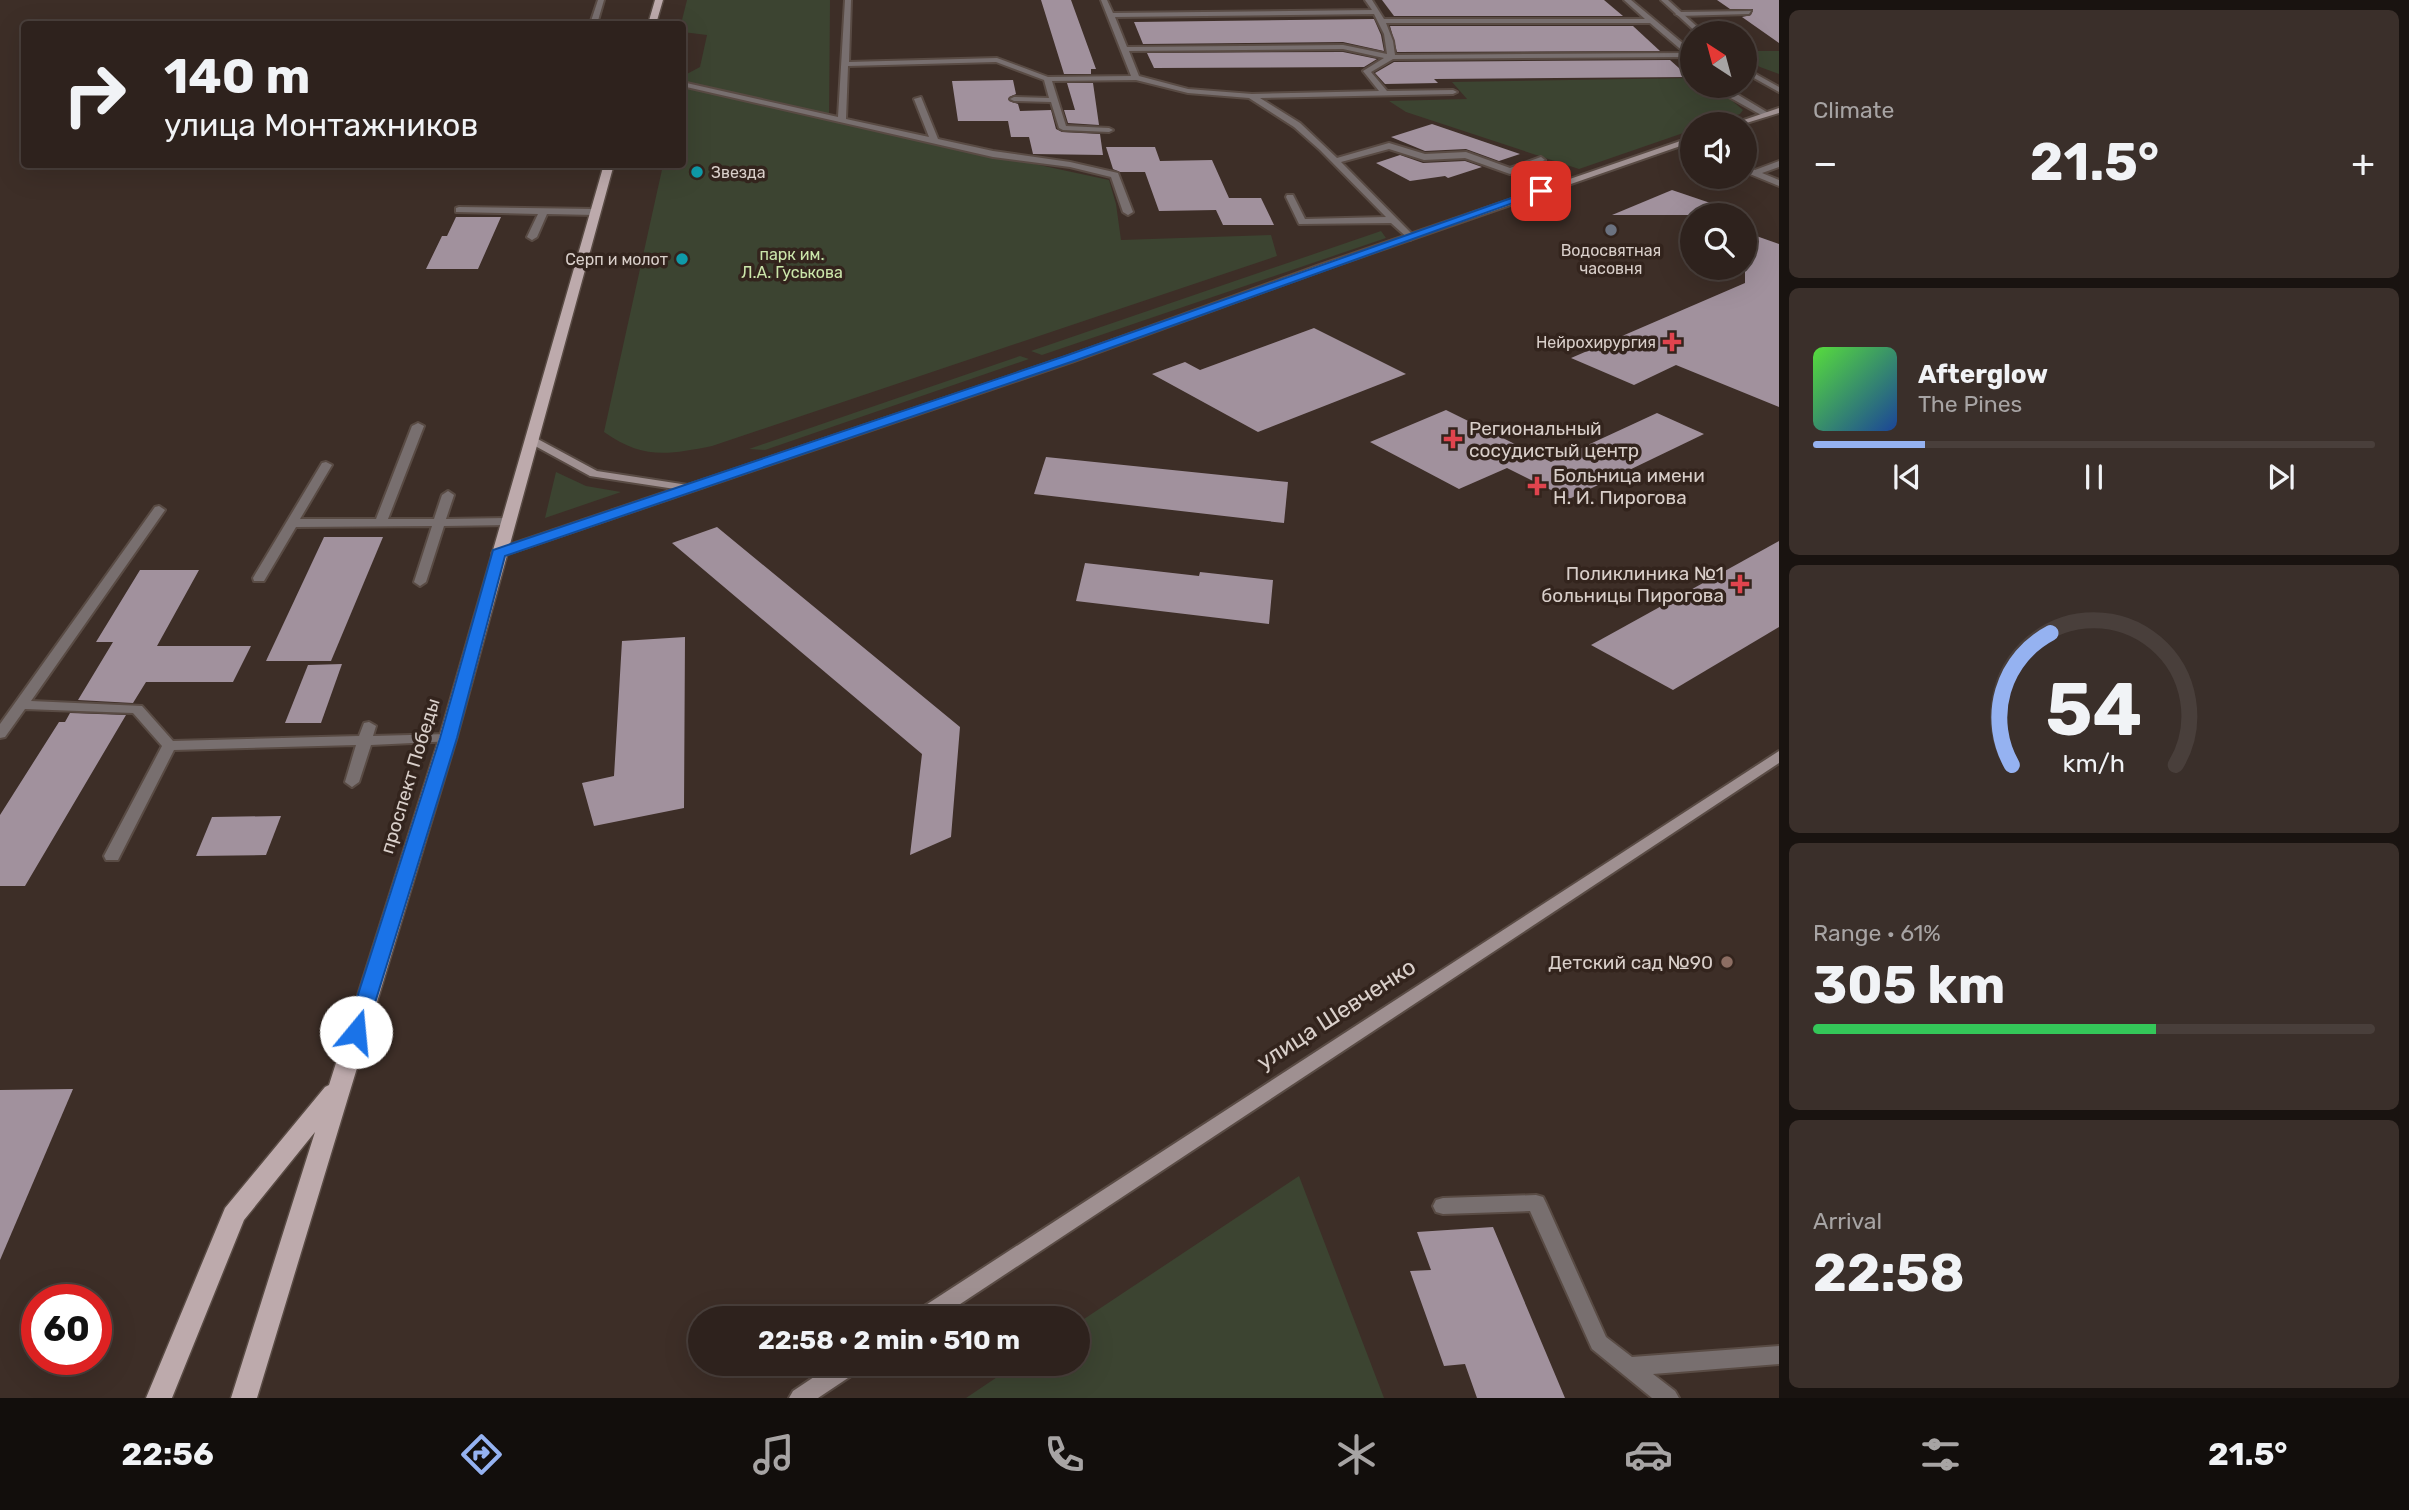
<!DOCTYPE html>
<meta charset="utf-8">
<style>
:root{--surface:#2e221d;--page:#3a2f2a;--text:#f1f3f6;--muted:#a7a4a4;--line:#493f3b;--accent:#95b2f1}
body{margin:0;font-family:Rubik,sans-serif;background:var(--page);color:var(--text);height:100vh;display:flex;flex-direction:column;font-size:26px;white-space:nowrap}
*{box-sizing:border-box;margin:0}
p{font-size:23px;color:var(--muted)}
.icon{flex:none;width:38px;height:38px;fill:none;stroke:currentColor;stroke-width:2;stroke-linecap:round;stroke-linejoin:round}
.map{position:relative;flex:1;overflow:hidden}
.panel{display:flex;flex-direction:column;gap:10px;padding:10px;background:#191310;width:630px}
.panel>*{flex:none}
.guide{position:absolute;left:21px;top:21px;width:665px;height:147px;border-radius:7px;box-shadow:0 7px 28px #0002,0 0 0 2px var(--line);background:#2e221d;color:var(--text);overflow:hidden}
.needle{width:46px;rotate:324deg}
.fabs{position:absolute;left:1680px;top:21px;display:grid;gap:14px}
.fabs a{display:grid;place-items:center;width:77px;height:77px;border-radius:50%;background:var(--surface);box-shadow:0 7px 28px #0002,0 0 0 2px var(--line);font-size:35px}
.speed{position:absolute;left:21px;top:1284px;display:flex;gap:14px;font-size:35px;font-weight:700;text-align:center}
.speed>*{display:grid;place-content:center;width:91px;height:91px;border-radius:50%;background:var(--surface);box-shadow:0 7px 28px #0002,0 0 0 2px var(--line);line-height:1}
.speed .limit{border:10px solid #d22;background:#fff;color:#111}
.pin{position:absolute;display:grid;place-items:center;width:60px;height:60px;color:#fff;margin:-30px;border-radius:14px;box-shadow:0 4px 10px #0006}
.me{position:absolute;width:77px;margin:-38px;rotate:17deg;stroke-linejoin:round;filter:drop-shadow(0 0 5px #0008)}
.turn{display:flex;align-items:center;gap:24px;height:147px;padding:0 28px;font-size:32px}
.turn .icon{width:91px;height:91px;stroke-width:2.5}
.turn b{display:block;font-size:49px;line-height:60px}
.big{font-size:52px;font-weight:700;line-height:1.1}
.panel .tile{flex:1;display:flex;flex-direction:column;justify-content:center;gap:10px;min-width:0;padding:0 24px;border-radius:10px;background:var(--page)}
.panel .dial{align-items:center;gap:0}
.dial svg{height:182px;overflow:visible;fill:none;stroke:var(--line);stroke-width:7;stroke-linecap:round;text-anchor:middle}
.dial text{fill:var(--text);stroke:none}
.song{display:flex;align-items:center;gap:21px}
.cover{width:84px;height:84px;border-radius:10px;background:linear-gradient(135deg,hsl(110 70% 55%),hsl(220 70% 35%))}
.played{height:7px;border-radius:4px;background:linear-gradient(90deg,var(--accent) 20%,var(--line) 20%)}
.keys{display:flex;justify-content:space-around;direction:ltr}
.heat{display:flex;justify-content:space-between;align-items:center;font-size:38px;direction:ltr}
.charge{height:10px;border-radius:5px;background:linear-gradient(90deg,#34c759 61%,var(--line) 0)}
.trip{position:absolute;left:688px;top:1306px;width:402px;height:70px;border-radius:35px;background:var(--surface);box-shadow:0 7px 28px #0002,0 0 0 2px var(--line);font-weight:700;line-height:70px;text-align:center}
.dock{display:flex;height:112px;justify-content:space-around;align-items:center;background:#120e0c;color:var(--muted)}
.dock .icon{width:49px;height:49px}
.dock .selected{color:var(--accent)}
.dock b{font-size:32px;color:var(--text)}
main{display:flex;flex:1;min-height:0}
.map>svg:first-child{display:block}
.green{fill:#3c4431}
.building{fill:#a1919d}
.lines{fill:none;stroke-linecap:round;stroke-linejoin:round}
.lane-casing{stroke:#594b44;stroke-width:4}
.street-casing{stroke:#594b44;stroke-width:4}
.secondary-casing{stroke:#594b44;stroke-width:4}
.primary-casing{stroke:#594b44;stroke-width:3}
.lane{fill:#786f6f;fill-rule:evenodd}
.street{fill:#786f6f;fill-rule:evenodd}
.secondary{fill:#9f9091;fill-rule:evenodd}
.primary{fill:#bdaaac;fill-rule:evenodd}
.route{fill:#1a73e8;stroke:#114b97;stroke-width:2}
.culture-dot{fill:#0f9aa8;stroke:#33241d;stroke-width:2.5}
.worship-dot{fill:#6b7280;stroke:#33241d;stroke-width:2.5}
.health-dot{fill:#e0444e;stroke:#33241d;stroke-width:2.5}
.education-dot{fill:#8d6e63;stroke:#33241d;stroke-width:2.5}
.labels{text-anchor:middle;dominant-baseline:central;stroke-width:7;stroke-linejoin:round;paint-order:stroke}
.far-poi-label{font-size:16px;fill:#d9cfca;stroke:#33241d;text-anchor:end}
.far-park-label{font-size:16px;fill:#cbe6aa;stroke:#33241d}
.poi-label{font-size:19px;fill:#d9cfca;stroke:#33241d;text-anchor:start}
.street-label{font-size:19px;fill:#d9cfca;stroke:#33241d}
.near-street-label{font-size:23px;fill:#d9cfca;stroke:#33241d}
</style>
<main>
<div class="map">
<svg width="1779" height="1398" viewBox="0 0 1779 1398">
<rect width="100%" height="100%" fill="#3d2e27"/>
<g class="green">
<path d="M 687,0 L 830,0 L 829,120 L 1109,180 L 1116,204 L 1121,240 L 1271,235 L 1277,256 L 712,446 C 667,455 642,459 604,432 L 663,165 L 682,164 L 683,76 L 700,67 L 707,35 L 683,32 L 681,24 Z"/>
<path d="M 1758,51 L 1779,51 L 1779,74 L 1760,67 L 1745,56 Z"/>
<path d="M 1692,78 L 1692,86 L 1715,86 L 1743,110 L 1740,114 L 1710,124 L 1692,124 L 1692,130 L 1579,169 L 1406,112 L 1389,101 L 1467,99 L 1452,82 Z"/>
<path d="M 1381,231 L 1386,238 L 1042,355 L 1031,351 Z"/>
<path d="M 1020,356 L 1029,359 L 765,450 L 749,449 Z"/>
<path d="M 556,472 L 586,486 L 621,492 L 545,518 Z"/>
<path d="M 1299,1176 L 1384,1398 L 966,1398 L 1018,1363 L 1078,1363 L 1078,1323 Z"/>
</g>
<g class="building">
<path d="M 1041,0 L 1071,0 L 1096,69 L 1091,69 L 1091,74 L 1064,74 Z"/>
<path d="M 1382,0 L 1604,0 L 1623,16 L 1394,16 Z"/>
<path d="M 1717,0 L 1779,0 L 1779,43 L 1742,17 L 1751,15 L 1753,9 L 1730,9 Z"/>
<path d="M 1374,19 L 1381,35 L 1384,51 L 1343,42 L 1143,44 L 1134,22 Z"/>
<path d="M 1390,26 L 1633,26 L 1660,51 L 1397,52 Z"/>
<path d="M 1343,52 L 1377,59 L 1364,67 L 1154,68 L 1147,53 Z"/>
<path d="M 1670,60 L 1689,77 L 1434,79 L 1438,83 L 1385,84 L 1375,73 L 1394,62 Z"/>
<path d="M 1013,80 L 1016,94 L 1009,97 L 1009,101 L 1018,104 L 1020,111 L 1051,110 L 1056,129 L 1062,132 L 1100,134 L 1103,155 L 1033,154 L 1029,137 L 1011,137 L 1008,121 L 958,121 L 952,81 Z"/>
<path d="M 1067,83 L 1093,83 L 1099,125 L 1068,123 L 1064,110 L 1075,110 Z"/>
<path d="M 1432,124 L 1520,154 L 1499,161 L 1466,149 L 1425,151 L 1391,137 Z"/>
<path d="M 1106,147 L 1155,147 L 1160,161 L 1212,160 L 1229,198 L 1261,198 L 1274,225 L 1223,225 L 1216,210 L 1159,211 L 1145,172 L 1120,172 L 1113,169 Z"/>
<path d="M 1400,155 L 1423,163 L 1465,161 L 1482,167 L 1448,178 L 1445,176 L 1410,181 L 1376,163 Z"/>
<path d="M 1672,190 L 1734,211 L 1733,215 L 1612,215 Z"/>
<path d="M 456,217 L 501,217 L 478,269 L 426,269 L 442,236 L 447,236 Z"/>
<path d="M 1745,232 L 1779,244 L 1779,407 L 1676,365 L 1634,385 L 1571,358 L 1745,283 Z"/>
<path d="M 1314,328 L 1406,374 L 1258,432 L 1152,374 L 1185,362 L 1200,370 Z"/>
<path d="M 1446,410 L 1551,462 L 1657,413 L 1704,434 L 1569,499 L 1507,468 L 1459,489 L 1370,442 Z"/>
<path d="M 1046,457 L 1288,482 L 1284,523 L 1034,494 Z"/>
<path d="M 717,527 L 960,727 L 951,837 L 910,855 L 922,754 L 672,543 Z"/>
<path d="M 324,537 L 383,537 L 331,661 L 266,661 Z"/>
<path d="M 1779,541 L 1779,627 L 1673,690 L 1591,645 Z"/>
<path d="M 1085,563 L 1199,576 L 1200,572 L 1273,580 L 1269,624 L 1076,601 Z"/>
<path d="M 140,570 L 199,570 L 157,646 L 251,646 L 233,682 L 146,682 L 133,703 L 78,700 L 113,642 L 96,642 Z"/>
<path d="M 685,637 L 684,808 L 594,826 L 582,783 L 614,776 L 622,641 Z"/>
<path d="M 342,664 L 321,723 L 285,723 L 308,665 Z"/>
<path d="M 70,713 L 126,715 L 25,886 L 0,886 L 0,815 L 59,722 L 65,722 Z"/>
<path d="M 281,816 L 266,855 L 196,856 L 212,817 Z"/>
<path d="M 73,1089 L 0,1260 L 0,1090 Z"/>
<path d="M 1493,1227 L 1565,1398 L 1477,1398 L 1465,1364 L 1444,1366 L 1410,1271 L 1431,1270 L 1417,1232 Z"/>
</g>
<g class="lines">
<defs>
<g id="lane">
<path d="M 598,0 L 604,0 L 597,24 L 590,24 Z"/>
<path d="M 845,0 L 851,0 L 849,62 L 997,58 L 1048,77 L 1131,76 L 1101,0 L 1107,0 L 1113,13 L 1372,10 L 1365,0 L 1372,0 L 1384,19 L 1645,19 L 1624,0 L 1631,0 L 1692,51 L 1692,57 L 1393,59 L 1371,72 L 1387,91 L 1453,90 L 1457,92 L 1453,94 L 1260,98 L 1300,123 L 1337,158 L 1389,143 L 1425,154 L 1466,152 L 1510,168 L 1541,157 L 1545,160 L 1510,174 L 1465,158 L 1424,160 L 1389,149 L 1341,162 L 1413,235 L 1415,237 L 1410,240 L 1391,223 L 1299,224 L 1286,197 L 1287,195 L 1293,195 L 1305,219 L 1386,217 L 1320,150 L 1294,127 L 1249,98 L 1188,93 L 1136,80 L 1052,81 L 1066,126 L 1109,128 L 1113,130 L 1109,132 L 1063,130 L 1059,128 L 1051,102 L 1014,101 L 1010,99 L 1014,97 L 1049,98 L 1044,80 L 996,62 L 848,66 L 846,119 L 929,137 L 914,99 L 921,97 L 938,139 L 993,151 L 1070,162 L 1118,173 L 1133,212 L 1128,215 L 1123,212 L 1111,177 L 1070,167 L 993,157 L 682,86 L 682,82 L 838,117 ZM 1374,14 L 1384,34 L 1387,54 L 1343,45 L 1127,47 L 1115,17 ZM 1386,23 L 1650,23 L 1685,53 L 1395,55 L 1393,41 ZM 1343,49 L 1384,58 L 1363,71 L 1379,91 L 1252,94 L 1188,89 L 1139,76 L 1129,51 Z"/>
<path d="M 1751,11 L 1749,14 L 1679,16 L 1675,14 L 1679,12 Z"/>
<path d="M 1719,86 L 1727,86 L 1735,93 L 1770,114 L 1763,116 L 1729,97 Z"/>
<path d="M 1779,161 L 1779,167 L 1762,173 L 1779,180 L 1779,186 L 1745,172 L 1745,166 L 1755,170 Z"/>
<path d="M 459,207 L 595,209 L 600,212 L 595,215 L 547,214 L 537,237 L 532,240 L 527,237 L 538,214 L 456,212 L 456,208 Z"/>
<path d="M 418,423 L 424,426 L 388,519 L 434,519 L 442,495 L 448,491 L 454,495 L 446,519 L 507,518 L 511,519 L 513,522 L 511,525 L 444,526 L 426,582 L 420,586 L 414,582 L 432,526 L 296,527 L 264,581 L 254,581 L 253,578 L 322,463 L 326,462 L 332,465 L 300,519 L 376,519 L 412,426 Z"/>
<path d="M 159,506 L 165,510 L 31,701 L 142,706 L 173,741 L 359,736 L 364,723 L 369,722 L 376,726 L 373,736 L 448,734 L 453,735 L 455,738 L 453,741 L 371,745 L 359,782 L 352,787 L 345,782 L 356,745 L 174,750 L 120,856 L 118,860 L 106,860 L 104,856 L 162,746 L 133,713 L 25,709 L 5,737 L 0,738 L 0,724 L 155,507 Z"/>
<path d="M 1536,1195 L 1543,1197 L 1546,1203 L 1606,1337 L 1632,1357 L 1779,1346 L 1779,1364 L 1653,1374 L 1675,1391 L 1679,1398 L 1652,1398 L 1592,1349 L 1530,1211 L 1443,1214 L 1436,1212 L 1433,1206 L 1436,1200 L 1443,1198 Z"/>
</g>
<g id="street">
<path d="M 1661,0 L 1668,0 L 1704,33 L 1697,33 Z"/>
<path d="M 1745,68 L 1779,87 L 1779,92 L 1745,73 Z"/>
</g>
<g id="secondary">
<path d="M 1779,108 L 1779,113 L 1743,124 L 1732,124 Z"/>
<path d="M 1692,137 L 1692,142 L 1326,269 L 1074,361 L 502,556 L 498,557 L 492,553 L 494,550 L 675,489 L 590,476 L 526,441 L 526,437 L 534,437 L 597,471 L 688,485 L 1066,357 L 1320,265 Z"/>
<path d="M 1779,751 L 1779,763 L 939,1318 L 912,1318 L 915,1312 Z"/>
<path d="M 835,1363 L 863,1363 L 860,1370 L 818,1398 L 789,1398 L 793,1391 Z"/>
</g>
<g id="primary">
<path d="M 655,0 L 663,0 L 656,24 L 648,24 Z"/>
<path d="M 604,164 L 614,164 L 457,738 L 257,1398 L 231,1398 L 315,1132 L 244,1220 L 172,1398 L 146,1398 L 225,1208 L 325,1087 L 329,1085 L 439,738 Z"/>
</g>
</defs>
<use href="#lane" class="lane-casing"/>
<use href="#street" class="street-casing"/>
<use href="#secondary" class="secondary-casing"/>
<use href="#primary" class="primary-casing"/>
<use href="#lane" class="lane"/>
<use href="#street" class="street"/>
<use href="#secondary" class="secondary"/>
<use href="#primary" class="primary"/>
</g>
<path class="route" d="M 1537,189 L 1546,191 L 1074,361 L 505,556 L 457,738 L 366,1032 L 363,1037 L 356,1039 L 349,1037 L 346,1032 L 440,738 L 493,550 L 1065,356 Z"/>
<g class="culture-dot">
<circle cx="697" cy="172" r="7"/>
<circle cx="682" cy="259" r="7"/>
</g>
<circle class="worship-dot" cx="1611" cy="230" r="7"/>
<g class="health-dot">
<path d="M1668.5 331.5h7v7h7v7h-7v7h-7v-7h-7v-7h7z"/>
<path d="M1449.5 428.5h7v7h7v7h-7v7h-7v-7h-7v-7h7z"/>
<path d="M1533.5 475.5h7v7h7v7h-7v7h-7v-7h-7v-7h7z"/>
<path d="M1736.5 573.5h7v7h7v7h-7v7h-7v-7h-7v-7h7z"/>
</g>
<circle class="education-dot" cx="1727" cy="962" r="7"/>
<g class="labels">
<g class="far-poi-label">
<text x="711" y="172" text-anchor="start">Звезда</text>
<text x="1611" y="250" text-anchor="middle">Водосвятная<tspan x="1611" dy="18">часовня</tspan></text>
<text x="668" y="259">Серп и молот</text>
<text x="1656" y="342">Нейрохирургия</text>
</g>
<g class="far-park-label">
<text x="792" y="254">парк им.<tspan x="792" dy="18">Л.А. Гуськова</tspan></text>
</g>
<g class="poi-label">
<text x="1469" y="428">Региональный<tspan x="1469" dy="22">сосудистый центр</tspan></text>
<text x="1553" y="475">Больница имени<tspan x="1553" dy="22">Н. И. Пирогова</tspan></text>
<text x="1724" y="573" text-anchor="end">Поликлиника №1<tspan x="1724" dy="22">больницы Пирогова</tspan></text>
<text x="1713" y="962" text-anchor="end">Детский сад №90</text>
</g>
<g class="street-label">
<text transform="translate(410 776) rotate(-73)">проспект Победы</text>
</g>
<g class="near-street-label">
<text transform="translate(1336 1014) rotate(-33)">улица Шевченко</text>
</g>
</g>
</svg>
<div class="fabs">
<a><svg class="needle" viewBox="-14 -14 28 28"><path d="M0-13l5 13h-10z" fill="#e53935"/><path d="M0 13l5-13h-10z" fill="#a7a4a4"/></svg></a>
<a><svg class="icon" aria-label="sound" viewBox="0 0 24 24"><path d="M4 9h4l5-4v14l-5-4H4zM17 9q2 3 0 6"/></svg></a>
<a><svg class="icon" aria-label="search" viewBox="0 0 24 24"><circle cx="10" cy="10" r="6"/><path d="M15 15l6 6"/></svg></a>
</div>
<div class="speed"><div class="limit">60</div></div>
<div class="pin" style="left:1541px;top:191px;background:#d93025"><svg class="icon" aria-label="arrive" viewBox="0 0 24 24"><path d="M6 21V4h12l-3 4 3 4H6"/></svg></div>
<svg class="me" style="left:356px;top:1032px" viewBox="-20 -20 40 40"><circle r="19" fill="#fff"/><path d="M0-13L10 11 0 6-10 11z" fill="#1a73e8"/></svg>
<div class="trip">22:58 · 2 min · 510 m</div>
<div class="guide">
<div class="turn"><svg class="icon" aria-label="right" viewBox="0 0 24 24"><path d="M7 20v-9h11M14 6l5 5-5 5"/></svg><div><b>140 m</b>улица Монтажников</div></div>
</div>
</div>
<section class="panel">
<div class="tile"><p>Climate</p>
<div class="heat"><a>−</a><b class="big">21.5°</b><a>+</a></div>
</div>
<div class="tile">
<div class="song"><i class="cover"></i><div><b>Afterglow</b><p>The Pines</p></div></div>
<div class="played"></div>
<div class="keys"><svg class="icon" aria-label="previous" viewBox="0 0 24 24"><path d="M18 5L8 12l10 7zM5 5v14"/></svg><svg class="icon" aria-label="pause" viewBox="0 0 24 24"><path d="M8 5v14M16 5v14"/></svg><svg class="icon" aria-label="next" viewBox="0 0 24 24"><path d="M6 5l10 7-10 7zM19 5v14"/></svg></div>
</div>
<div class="tile dial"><svg viewBox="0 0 100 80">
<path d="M14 69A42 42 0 1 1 86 69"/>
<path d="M14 69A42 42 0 0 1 31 11" stroke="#95b2f1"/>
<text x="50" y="56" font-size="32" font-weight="700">54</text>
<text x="50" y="72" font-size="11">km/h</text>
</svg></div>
<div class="tile"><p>Range · 61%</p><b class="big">305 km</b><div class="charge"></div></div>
<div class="tile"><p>Arrival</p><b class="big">22:58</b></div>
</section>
</main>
<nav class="dock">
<b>22:56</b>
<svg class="icon selected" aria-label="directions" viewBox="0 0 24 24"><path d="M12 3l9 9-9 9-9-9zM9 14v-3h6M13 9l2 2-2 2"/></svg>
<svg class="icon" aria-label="music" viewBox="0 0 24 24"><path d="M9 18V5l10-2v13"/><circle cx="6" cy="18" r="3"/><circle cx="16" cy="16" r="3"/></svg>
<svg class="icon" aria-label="phone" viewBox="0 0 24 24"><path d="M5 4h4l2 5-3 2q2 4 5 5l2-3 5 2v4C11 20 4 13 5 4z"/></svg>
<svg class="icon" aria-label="climate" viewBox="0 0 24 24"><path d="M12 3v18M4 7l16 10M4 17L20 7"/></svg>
<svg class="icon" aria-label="car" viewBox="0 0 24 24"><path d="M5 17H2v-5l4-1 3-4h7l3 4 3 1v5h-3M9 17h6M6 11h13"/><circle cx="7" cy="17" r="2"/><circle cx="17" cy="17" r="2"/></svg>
<svg class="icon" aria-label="filters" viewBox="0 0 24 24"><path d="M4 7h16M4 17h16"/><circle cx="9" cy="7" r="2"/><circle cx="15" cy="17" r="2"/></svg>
<b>21.5°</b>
</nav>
